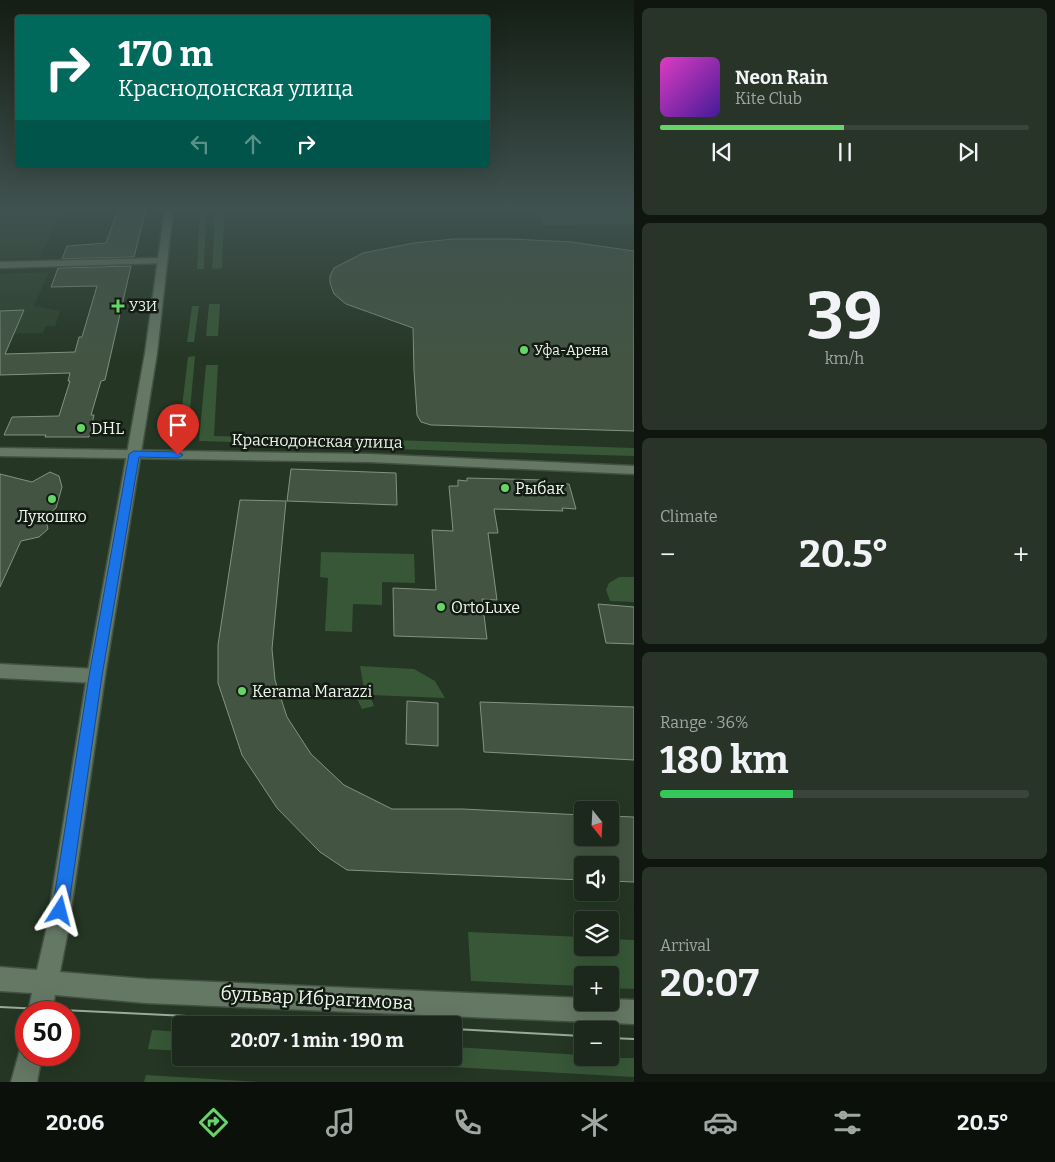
<!DOCTYPE html>
<meta charset="utf-8">
<style>
:root{--surface:#1c281b;--page:#293428;--text:#f1f3f6;--muted:#a0a6a3;--line:#3a443a;--accent:#66d467}
body{margin:0;font-family:Bitter,serif;background:var(--page);color:var(--text);height:100vh;display:flex;flex-direction:column;font-size:19px;white-space:nowrap}
*{box-sizing:border-box;margin:0}
p{font-size:16px;color:var(--muted)}
.icon{flex:none;width:28px;height:28px;fill:none;stroke:currentColor;stroke-width:2;stroke-linecap:round;stroke-linejoin:round}
.map{position:relative;flex:1;overflow:hidden}
.drawer{display:flex;flex-direction:column;gap:8px;padding:8px;background:#0f160f;width:421px}
.drawer>*{flex:none}
.banner{position:absolute;left:15px;top:15px;width:475px;height:152px;border-radius:5px;box-shadow:0 5px 20px #0002,0 0 0 1px var(--line);background:#00695c;color:#fff;overflow:hidden}
.needle{width:32px;rotate:162deg}
.fabs{position:absolute;left:574px;top:801px;display:grid;gap:10px}
.fabs a{display:grid;place-items:center;width:45px;height:45px;border-radius:5px;background:var(--surface);box-shadow:0 5px 20px #0002,0 0 0 1px var(--line);font-size:25px}
.speed{position:absolute;left:15px;top:1001px;display:flex;gap:10px;font-size:25px;font-weight:700;text-align:center}
.speed>*{display:grid;place-content:center;width:65px;height:65px;border-radius:50%;background:var(--surface);box-shadow:0 5px 20px #0002,0 0 0 1px var(--line);line-height:1}
.speed .limit{border:8px solid #d22;background:#fff;color:#111}
.pin{position:absolute;display:grid;place-items:center;width:42px;height:42px;color:#fff;margin:-51px -21px;border-radius:50% 50% 50% 0;rotate:-45deg;box-shadow:0 0 5px #0007}
.pin .icon{rotate:45deg}
.me{position:absolute;width:55px;margin:-28px;rotate:9deg;stroke-linejoin:round;filter:drop-shadow(0 0 4px #0008)}
.turn{display:flex;align-items:center;gap:18px;height:105px;padding:0 20px;font-size:22px}
.turn .icon{width:65px;height:65px;stroke-width:2.5}
.turn b{display:block;font-size:35px;line-height:42px}
.lanes{display:flex;align-items:center;height:48px;padding:0 20px;background:#0003;justify-content:center;gap:25px;direction:ltr}
.lanes .off{opacity:.35}
.big{font-size:38px;font-weight:700;line-height:1.1}
.drawer .widget{flex:1;display:flex;flex-direction:column;justify-content:center;gap:8px;min-width:0;padding:0 18px;border-radius:8px;background:var(--page)}
.drawer .dial{align-items:center;gap:0}
.dial b{font-size:65px;line-height:1}
.song{display:flex;align-items:center;gap:15px}
.cover{width:60px;height:60px;border-radius:8px;background:linear-gradient(135deg,hsl(310 70% 55%),hsl(260 70% 35%))}
.played{height:5px;border-radius:2px;background:linear-gradient(90deg,var(--accent) 50%,var(--line) 50%)}
.keys{display:flex;justify-content:space-around;direction:ltr}
.heat{display:flex;justify-content:space-between;align-items:center;font-size:28px;direction:ltr}
.charge{height:8px;border-radius:4px;background:linear-gradient(90deg,#34c759 36%,var(--line) 0)}
.trip{position:absolute;left:172px;top:1016px;width:290px;height:50px;border-radius:5px;background:var(--surface);box-shadow:0 5px 20px #0002,0 0 0 1px var(--line);font-weight:700;line-height:50px;text-align:center}
.dock{display:flex;height:80px;justify-content:space-around;align-items:center;background:#0b100b;color:var(--muted)}
.dock .icon{width:35px;height:35px}
.dock .on{color:var(--accent)}
.dock b{font-size:22px;color:var(--text)}
main{display:flex;flex:1;min-height:0}
.map>svg:first-child{display:block}
.built{fill:#2c422b}
.green{fill:#375737}
.building{fill:#435542;stroke:#80947f}
.lines{fill:none;stroke-linecap:round;stroke-linejoin:round}
.minor-casing{stroke:#435142;stroke-width:3}
.secondary-casing{stroke:#435142;stroke-width:3}
.minor{fill:#657864;fill-rule:evenodd}
.secondary{fill:#657864;fill-rule:evenodd}
.tram{stroke:#9caa9b;stroke-width:2}
.route{fill:#1a73e8;stroke:#114b97}
.poi-dot{fill:#66d467;stroke:#131b13;stroke-width:2}
.labels{text-anchor:middle;dominant-baseline:central;stroke-width:5;stroke-linejoin:round;paint-order:stroke}
.far-poi-label{font-size:14px;fill:#ecf7eb;stroke:#131b13;text-anchor:start}
.poi-label{font-size:16px;fill:#ecf7eb;stroke:#131b13;text-anchor:start}
.street-label{font-size:16px;fill:#ecf7eb;stroke:#131b13}
.near-street-label{font-size:19px;fill:#ecf7eb;stroke:#131b13}
</style>
<main>
<div class="map">
<svg width="634" height="1082" viewBox="0 0 634 1082">
<rect width="100%" height="100%" fill="#253624"/>
<g class="built">
<path d="M 0,209 L 62,209 L 40,258 L 0,258 Z"/>
<path d="M 49,272 L 34,306 L 60,311 L 55,326 L 46,326 L 43,333 L 0,334 L 0,274 Z"/>
</g>
<g class="green">
<path d="M 200,212 L 206,212 L 204,269 L 197,269 Z"/>
<path d="M 634,212 L 634,224 L 544,225 L 538,213 Z"/>
<path d="M 224,215 L 222,268 L 212,269 L 215,216 Z"/>
<path d="M 209,304 L 220,304 L 218,336 L 206,336 Z"/>
<path d="M 192,306 L 199,306 L 194,342 L 187,342 Z"/>
<path d="M 195,356 L 188,432 L 179,432 L 188,357 Z"/>
<path d="M 206,365 L 218,365 L 214,436 L 353,440 L 353,446 L 199,441 Z"/>
<path d="M 392,440 L 634,448 L 634,456 L 392,449 Z"/>
<path d="M 321,552 L 414,554 L 415,583 L 382,582 L 382,605 L 353,604 L 352,632 L 325,631 L 328,578 L 320,577 Z"/>
<path d="M 619,577 L 634,577 L 634,602 L 610,601 L 606,590 L 609,583 Z"/>
<path d="M 360,666 L 414,669 L 435,681 L 445,698 L 370,695 L 374,706 L 362,709 L 353,691 L 364,689 Z"/>
<path d="M 468,932 L 582,937 L 582,948 L 610,948 L 610,939 L 634,940 L 634,989 L 610,988 L 610,975 L 582,975 L 582,986 L 471,981 Z"/>
<path d="M 152,1030 L 181,1032 L 181,1051 L 148,1049 Z"/>
<path d="M 454,1047 L 582,1055 L 582,1058 L 634,1058 L 634,1077 L 289,1058 L 454,1058 Z"/>
<path d="M 146,1075 L 260,1082 L 144,1082 Z"/>
</g>
<g class="building">
<path d="M 118,209 L 146,209 L 134,257 L 62,259 L 67,246 L 106,243 Z"/>
<path d="M 453,239 L 511,239 L 571,242 L 634,251 L 634,431 L 431,425 L 421,422 L 417,415 L 414,371 L 413,328 L 346,304 L 334,294 L 330,283 L 330,276 L 334,268 L 363,253 L 414,243 Z"/>
<path d="M 131,266 L 105,380 L 101,381 L 91,415 L 94,415 L 89,437 L 45,437 L 46,435 L 4,435 L 12,417 L 59,416 L 70,381 L 68,381 L 70,373 L 0,375 L 0,311 L 24,310 L 5,354 L 75,352 L 79,337 L 82,337 L 97,286 L 51,287 L 58,268 Z"/>
<path d="M 291,469 L 396,473 L 397,505 L 287,501 Z"/>
<path d="M 50,472 L 59,476 L 62,487 L 56,508 L 45,517 L 48,529 L 39,537 L 21,541 L 0,587 L 0,474 L 32,482 Z"/>
<path d="M 467,478 L 545,480 L 545,483 L 569,484 L 576,509 L 562,508 L 563,511 L 494,509 L 498,533 L 488,533 L 497,600 L 482,599 L 487,639 L 394,636 L 393,588 L 436,590 L 432,530 L 453,531 L 449,486 L 458,486 L 458,480 L 467,481 Z"/>
<path d="M 240,500 L 286,501 L 272,649 L 275,680 L 287,717 L 311,754 L 344,785 L 392,809 L 463,809 L 582,815 L 582,838 L 610,838 L 610,816 L 634,817 L 634,882 L 610,881 L 610,865 L 582,865 L 582,880 L 347,870 L 320,852 L 277,808 L 242,755 L 218,683 L 218,645 Z"/>
<path d="M 598,604 L 634,607 L 634,644 L 606,643 Z"/>
<path d="M 407,701 L 438,703 L 438,746 L 406,744 Z"/>
<path d="M 480,702 L 634,707 L 634,760 L 484,752 Z"/>
</g>
<g class="lines">
<defs>
<g id="minor">
<path d="M 162,258 L 167,261 L 165,263 L 0,268 L 0,262 Z"/>
<path d="M 0,448 L 369,454 L 634,466 L 634,474 L 369,462 L 0,456 Z"/>
<path d="M 0,664 L 96,669 L 102,671 L 105,676 L 102,681 L 96,683 L 0,678 Z"/>
</g>
<g id="secondary">
<path d="M 165,209 L 173,209 L 157,353 L 105,676 L 68,931 L 60,972 L 146,979 L 582,998 L 582,1002 L 610,1002 L 610,999 L 634,1000 L 634,1024 L 146,1003 L 55,995 L 52,1012 L 28,1012 L 32,993 L 0,991 L 0,967 L 37,970 L 46,931 L 87,676 L 145,353 Z"/>
<path d="M 26,1044 L 26,1055 L 42,1055 L 37,1082 L 11,1082 L 21,1046 Z"/>
</g>
</defs>
<use href="#minor" class="minor-casing"/>
<use href="#secondary" class="secondary-casing"/>
<use href="#minor" class="minor"/>
<use href="#secondary" class="secondary"/>
<g class="tram">
<path d="M 0,1007 L 374,1025"/>
<path d="M 454,1029 L 582,1036"/>
<path d="M 610,1038 L 634,1039"/>
</g>
</g>
<linearGradient id="sky" x2="0" y2="1"><stop stop-color="#141e14"/><stop offset="0.58" stop-color="#405250"/><stop offset="1" stop-color="#405250" stop-opacity="0"/></linearGradient>
<rect width="634" height="360" fill="url(#sky)"/>
<path class="route" d="M 134,451 L 178,452 L 183,455 L 178,458 L 139,457 L 102,676 L 68,911 L 66,917 L 60,919 L 54,917 L 52,911 L 89,676 L 129,454 Z"/>
<g class="poi-dot">
<path d="M115.5 298.5h5v5h5v5h-5v5h-5v-5h-5v-5h5z"/>
<circle cx="524" cy="350" r="5"/>
<circle cx="81" cy="428" r="5"/>
<circle cx="505" cy="488" r="5"/>
<circle cx="52" cy="499" r="5"/>
<circle cx="441" cy="607" r="5"/>
<circle cx="242" cy="691" r="5"/>
</g>
<g class="labels">
<g class="far-poi-label">
<text x="129" y="306">УЗИ</text>
<text x="534" y="350">Уфа-Арена</text>
</g>
<g class="poi-label">
<text x="91" y="428">DHL</text>
<text x="515" y="488">Рыбак</text>
<text x="52" y="516" text-anchor="middle">Лукошко</text>
<text x="451" y="607">OrtoLuxe</text>
<text x="252" y="691">Kerama Marazzi</text>
</g>
<g class="street-label">
<text transform="translate(317 441) rotate(1)">Краснодонская улица</text>
</g>
<g class="near-street-label">
<text transform="translate(317 998) rotate(3)">бульвар Ибрагимова</text>
</g>
</g>
</svg>
<div class="fabs">
<a><svg class="needle" viewBox="-14 -14 28 28"><path d="M0-13l5 13h-10z" fill="#e53935"/><path d="M0 13l5-13h-10z" fill="#a0a6a3"/></svg></a>
<a><svg class="icon" aria-label="sound" viewBox="0 0 24 24"><path d="M4 9h4l5-4v14l-5-4H4zM17 9q2 3 0 6"/></svg></a>
<a><svg class="icon" aria-label="layers" viewBox="0 0 24 24"><path d="M12 4l9 5-9 5-9-5zM3 14l9 5 9-5"/></svg></a>
<a>+</a>
<a>−</a>
</div>
<div class="speed"><div class="limit">50</div></div>
<div class="pin" style="left:178px;top:455px;background:#d93025"><svg class="icon" aria-label="arrive" viewBox="0 0 24 24"><path d="M6 21V4h12l-3 4 3 4H6"/></svg></div>
<svg class="me" style="left:60px;top:911px" viewBox="-20 -20 40 40"><path d="M0-17L14 15 0 8-14 15z" fill="#1a73e8" stroke="#fff" stroke-width="4"/></svg>
<div class="trip">20:07 · 1 min · 190 m</div>
<div class="banner">
<div class="turn"><svg class="icon" aria-label="right" viewBox="0 0 24 24"><path d="M7 20v-9h11M14 6l5 5-5 5"/></svg><div><b>170 m</b>Краснодонская улица</div></div>
<div class="lanes"><svg class="icon off" aria-label="left" viewBox="0 0 24 24"><path d="M17 20v-9H6M10 6l-5 5 5 5"/></svg><svg class="icon off" aria-label="ahead" viewBox="0 0 24 24"><path d="M12 20V5M6 11l6-6 6 6"/></svg><svg class="icon" aria-label="right" viewBox="0 0 24 24"><path d="M7 20v-9h11M14 6l5 5-5 5"/></svg></div>
</div>
</div>
<section class="drawer">
<div class="widget">
<div class="song"><i class="cover"></i><div><b>Neon Rain</b><p>Kite Club</p></div></div>
<div class="played"></div>
<div class="keys"><svg class="icon" aria-label="previous" viewBox="0 0 24 24"><path d="M18 5L8 12l10 7zM5 5v14"/></svg><svg class="icon" aria-label="pause" viewBox="0 0 24 24"><path d="M8 5v14M16 5v14"/></svg><svg class="icon" aria-label="next" viewBox="0 0 24 24"><path d="M6 5l10 7-10 7zM19 5v14"/></svg></div>
</div>
<div class="widget dial"><b>39</b><p>km/h</p></div>
<div class="widget"><p>Climate</p>
<div class="heat"><a>−</a><b class="big">20.5°</b><a>+</a></div>
</div>
<div class="widget"><p>Range · 36%</p><b class="big">180 km</b><div class="charge"></div></div>
<div class="widget"><p>Arrival</p><b class="big">20:07</b></div>
</section>
</main>
<nav class="dock">
<b>20:06</b>
<svg class="icon on" aria-label="directions" viewBox="0 0 24 24"><path d="M12 3l9 9-9 9-9-9zM9 14v-3h6M13 9l2 2-2 2"/></svg>
<svg class="icon" aria-label="music" viewBox="0 0 24 24"><path d="M9 18V5l10-2v13"/><circle cx="6" cy="18" r="3"/><circle cx="16" cy="16" r="3"/></svg>
<svg class="icon" aria-label="phone" viewBox="0 0 24 24"><path d="M5 4h4l2 5-3 2q2 4 5 5l2-3 5 2v4C11 20 4 13 5 4z"/></svg>
<svg class="icon" aria-label="climate" viewBox="0 0 24 24"><path d="M12 3v18M4 7l16 10M4 17L20 7"/></svg>
<svg class="icon" aria-label="car" viewBox="0 0 24 24"><path d="M5 17H2v-5l4-1 3-4h7l3 4 3 1v5h-3M9 17h6M6 11h13"/><circle cx="7" cy="17" r="2"/><circle cx="17" cy="17" r="2"/></svg>
<svg class="icon" aria-label="filters" viewBox="0 0 24 24"><path d="M4 7h16M4 17h16"/><circle cx="9" cy="7" r="2"/><circle cx="15" cy="17" r="2"/></svg>
<b>20.5°</b>
</nav>
